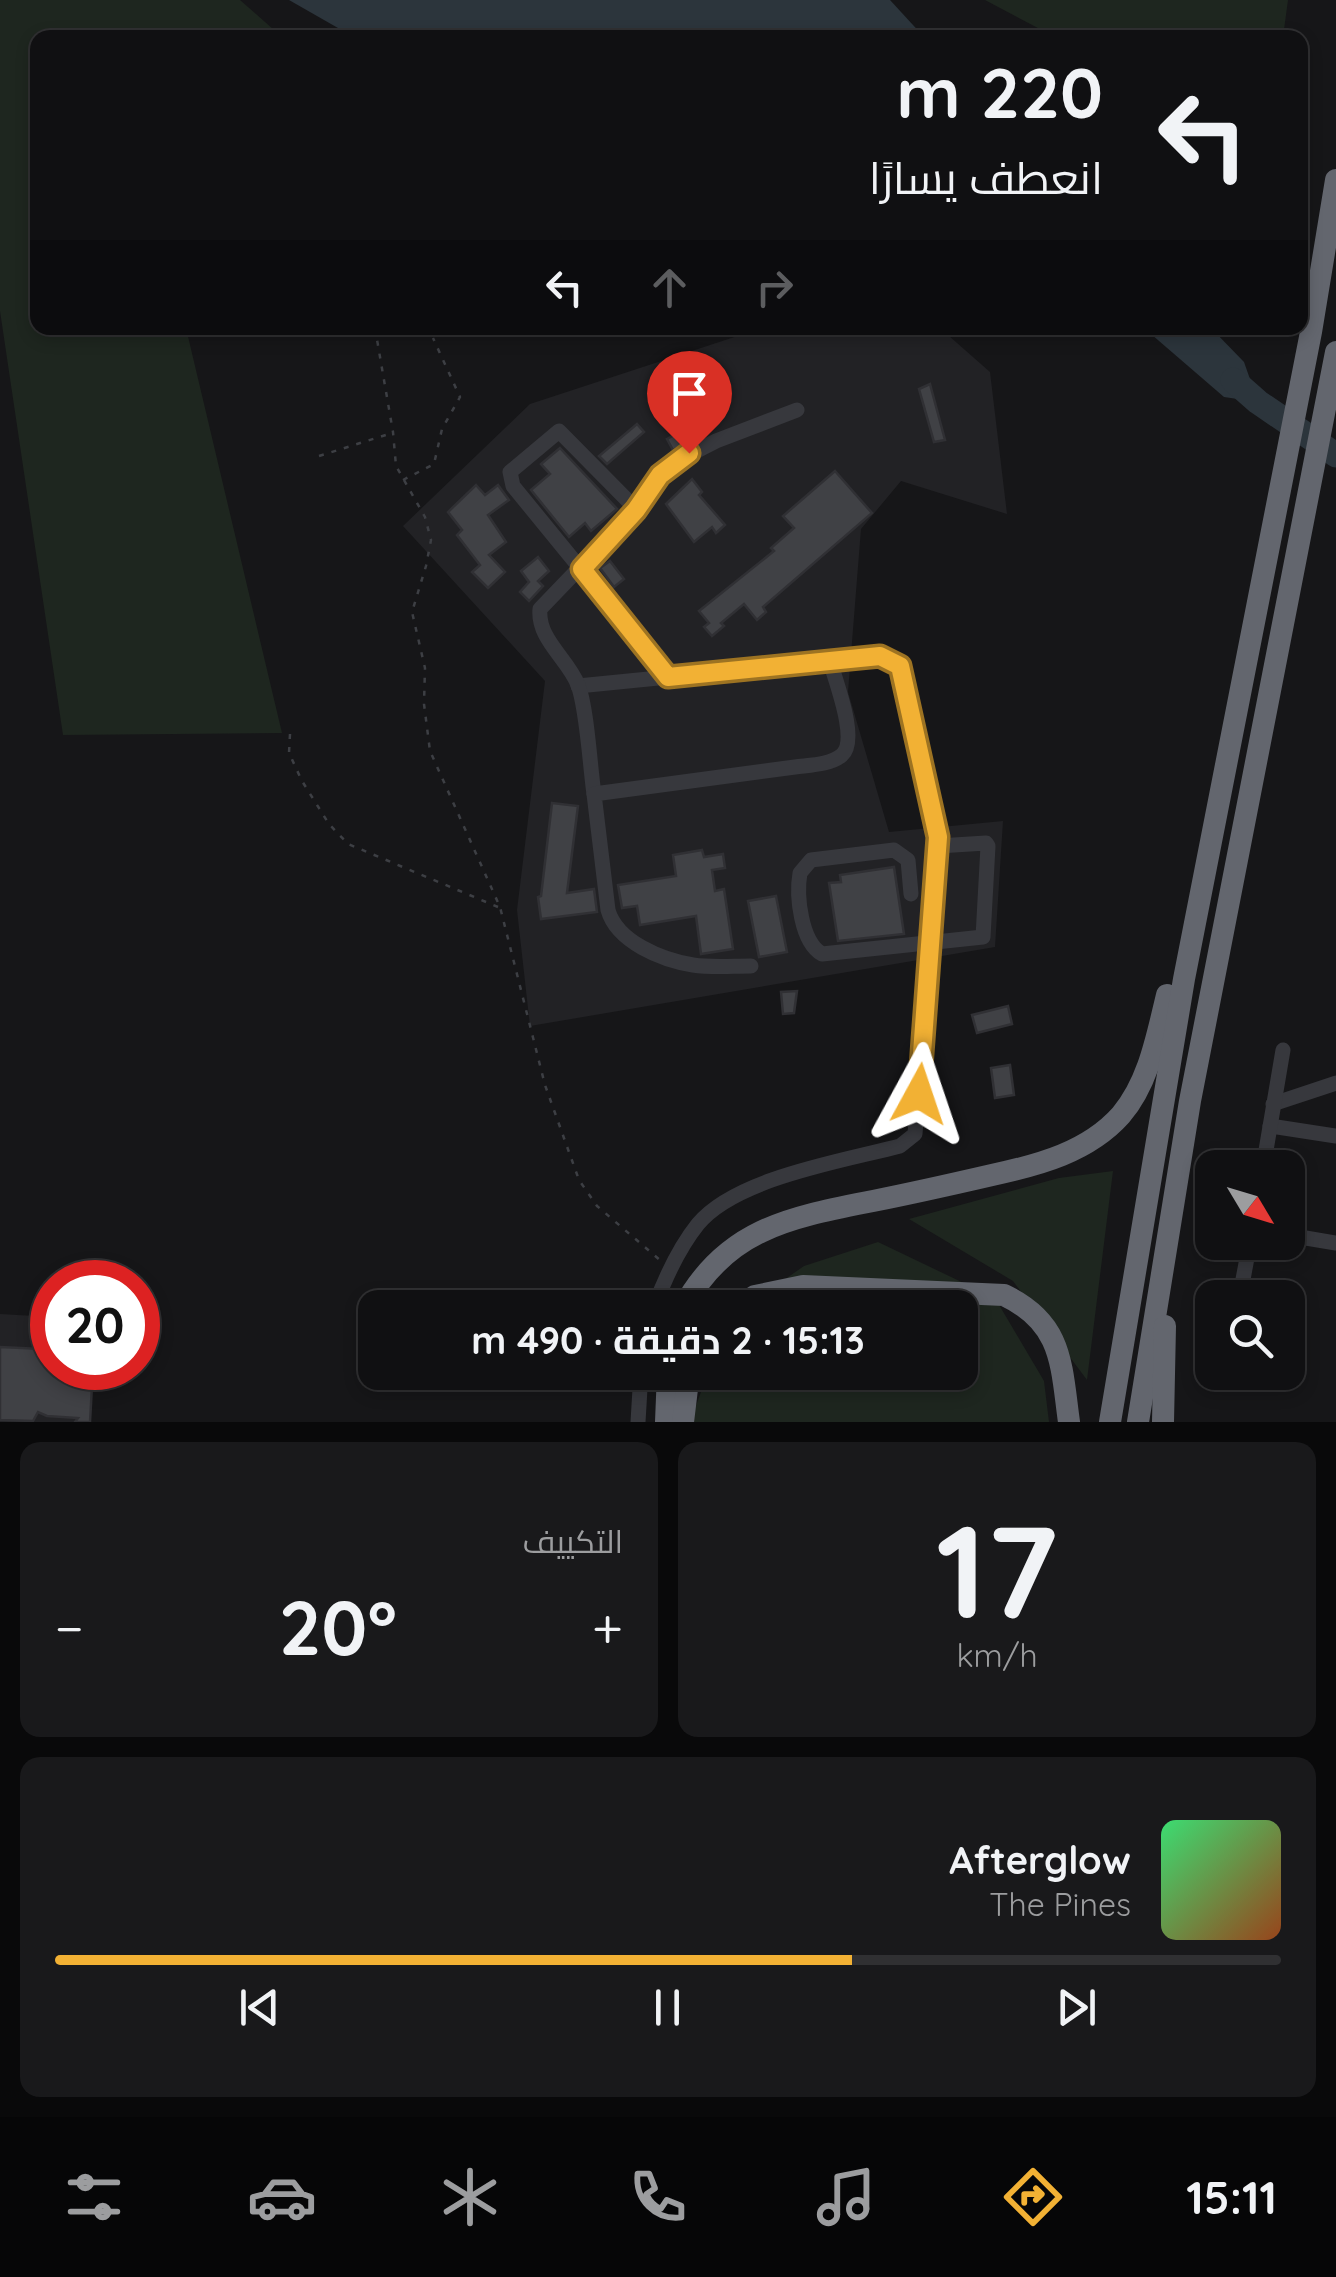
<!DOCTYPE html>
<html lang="ar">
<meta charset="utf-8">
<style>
:root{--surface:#101012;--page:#19191b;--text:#f1f3f6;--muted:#9c9d9f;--line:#303032;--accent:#f2b134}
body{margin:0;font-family:Quicksand,Cairo,sans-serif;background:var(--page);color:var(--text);direction:rtl;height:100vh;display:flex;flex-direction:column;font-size:38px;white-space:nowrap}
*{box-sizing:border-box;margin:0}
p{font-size:32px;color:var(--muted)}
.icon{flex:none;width:55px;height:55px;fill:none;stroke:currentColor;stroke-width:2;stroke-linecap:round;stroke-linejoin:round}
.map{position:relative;height:1422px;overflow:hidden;direction:ltr}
.drawer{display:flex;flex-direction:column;gap:20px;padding:20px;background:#09090a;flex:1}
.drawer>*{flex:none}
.hud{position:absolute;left:30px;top:30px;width:1278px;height:305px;border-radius:20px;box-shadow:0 5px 15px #0003,0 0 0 2px var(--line);direction:rtl;background:#101012;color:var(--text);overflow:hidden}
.needle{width:65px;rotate:128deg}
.tools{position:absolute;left:1195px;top:1150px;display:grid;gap:20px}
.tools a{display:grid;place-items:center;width:110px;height:110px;border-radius:20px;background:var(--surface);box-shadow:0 5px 15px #0003,0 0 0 2px var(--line);font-size:50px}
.speed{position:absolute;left:30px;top:1260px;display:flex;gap:20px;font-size:50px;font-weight:700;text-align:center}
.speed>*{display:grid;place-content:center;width:130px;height:130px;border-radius:50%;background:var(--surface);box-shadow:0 5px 15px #0003,0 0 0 2px var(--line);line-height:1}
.speed .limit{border:15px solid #d22;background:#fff;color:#111}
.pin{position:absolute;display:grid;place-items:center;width:85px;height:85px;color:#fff;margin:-102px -42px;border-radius:50% 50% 50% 0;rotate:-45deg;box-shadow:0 0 10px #0007}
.pin .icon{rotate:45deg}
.me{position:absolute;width:110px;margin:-55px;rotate:5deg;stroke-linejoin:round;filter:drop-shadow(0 0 8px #0008)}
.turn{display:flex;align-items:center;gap:35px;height:210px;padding:0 40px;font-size:45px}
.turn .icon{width:130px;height:130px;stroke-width:2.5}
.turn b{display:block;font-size:70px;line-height:85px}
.lanes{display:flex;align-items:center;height:95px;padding:0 40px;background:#0003;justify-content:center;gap:50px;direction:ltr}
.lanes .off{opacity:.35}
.big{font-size:75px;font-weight:700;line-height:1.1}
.drawer .tile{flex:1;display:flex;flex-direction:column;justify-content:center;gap:15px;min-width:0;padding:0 35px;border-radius:20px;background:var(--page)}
.drawer .dial{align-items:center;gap:0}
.dial b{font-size:130px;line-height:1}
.song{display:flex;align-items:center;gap:30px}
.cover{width:120px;height:120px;border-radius:15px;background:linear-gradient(135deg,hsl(140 70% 55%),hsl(20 70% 35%))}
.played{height:10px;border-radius:5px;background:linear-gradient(90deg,var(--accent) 65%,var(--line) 65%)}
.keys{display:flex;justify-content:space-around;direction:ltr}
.heat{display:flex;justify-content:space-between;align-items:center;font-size:55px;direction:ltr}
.drawer .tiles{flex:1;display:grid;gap:20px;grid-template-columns:1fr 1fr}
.tile:last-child{grid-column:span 2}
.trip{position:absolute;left:358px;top:1290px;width:620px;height:100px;border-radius:20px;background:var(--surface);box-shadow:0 5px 15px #0003,0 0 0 2px var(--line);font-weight:700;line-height:100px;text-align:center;direction:rtl}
.menu{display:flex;height:160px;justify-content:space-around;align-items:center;background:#060607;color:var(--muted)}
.menu .icon{width:70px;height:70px}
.menu .active{color:var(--accent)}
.menu b{font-size:45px;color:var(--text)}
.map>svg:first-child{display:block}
.built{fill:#222225}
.green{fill:#1e261f}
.water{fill:#2c353c}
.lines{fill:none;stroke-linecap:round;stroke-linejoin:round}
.river{stroke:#2c353c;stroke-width:25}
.building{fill:#404145;stroke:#303034;stroke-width:2.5}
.path{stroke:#3d3f44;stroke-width:2.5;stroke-dasharray:5 8;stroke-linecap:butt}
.minor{stroke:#37383d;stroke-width:15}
.highway{stroke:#63666e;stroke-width:22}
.route-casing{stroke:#9d7322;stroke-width:25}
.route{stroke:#f2b134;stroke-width:18}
</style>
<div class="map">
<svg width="1336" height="1422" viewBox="0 0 1336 1422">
<rect width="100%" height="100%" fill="#161618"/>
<g class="built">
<path d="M 762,328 L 940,328 L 990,372 L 1007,514 L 901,481 L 861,529 L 848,692 L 889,832 L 1003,821 L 995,947 L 530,1026 L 517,910 L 545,681 L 403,526 L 530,404 Z"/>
<path d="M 0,1314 L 52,1317 L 52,1368 L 91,1368 L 90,1422 L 0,1422 Z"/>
</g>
<g class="green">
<path d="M 0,0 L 240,0 L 282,37 L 38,38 L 38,328 L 186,328 L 282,733 L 63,735 L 0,311 Z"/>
<path d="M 985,0 L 1288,0 L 1283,37 L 1055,37 Z"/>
<path d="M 1113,1171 L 1087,1380 L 1013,1281 L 909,1219 L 1059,1178 Z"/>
<path d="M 878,1242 L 995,1298 L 1044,1381 L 1049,1422 L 690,1422 L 708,1373 L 960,1372 L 960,1308 L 745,1307 L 804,1266 Z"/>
</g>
<g class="water">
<path d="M 289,0 L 890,0 L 924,37 L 391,37 L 338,28 Z"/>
<path d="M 1144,328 L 1211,328 L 1244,362 L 1258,402 L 1224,397 Z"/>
</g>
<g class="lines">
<path class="river" d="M 1233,380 L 1258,402 L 1336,455"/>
</g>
<g class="building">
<path d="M 930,384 L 945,440 L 934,442 L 919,389 Z"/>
<path d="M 700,421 L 707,433 L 673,450 L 667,439 Z"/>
<path d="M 637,424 L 644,432 L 607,464 L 599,456 Z"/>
<path d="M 560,448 L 617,509 L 591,531 L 585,523 L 569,537 L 531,490 L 550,474 L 541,464 Z"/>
<path d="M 835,471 L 872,513 L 763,607 L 766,612 L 757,620 L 744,604 L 721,623 L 724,626 L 712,636 L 704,627 L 709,623 L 699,611 L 774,551 L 771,548 L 794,528 L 783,516 Z"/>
<path d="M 692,479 L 702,492 L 699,495 L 725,525 L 716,533 L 712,527 L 694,542 L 666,504 Z"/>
<path d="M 476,485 L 485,495 L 498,485 L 509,500 L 488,515 L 506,542 L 489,555 L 505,572 L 488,588 L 472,572 L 480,565 L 457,535 L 462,530 L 448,512 Z"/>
<path d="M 538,557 L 549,571 L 538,581 L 543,586 L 529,601 L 520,592 L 529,582 L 521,571 Z"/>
<path d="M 610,561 L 624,579 L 614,587 L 600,568 Z"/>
<path d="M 552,803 L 578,806 L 567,893 L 594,889 L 597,912 L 541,919 L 538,897 L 541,896 Z"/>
<path d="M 702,850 L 704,857 L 723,854 L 725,868 L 712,870 L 715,891 L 724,889 L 733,949 L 701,954 L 696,916 L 640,925 L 637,906 L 622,908 L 618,885 L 676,876 L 673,855 Z"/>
<path d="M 894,867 L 904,934 L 838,941 L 829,883 L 841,882 L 840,875 Z"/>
<path d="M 776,896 L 787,952 L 759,957 L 748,901 Z"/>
<path d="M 797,991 L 794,1013 L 783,1014 L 781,992 Z"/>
<path d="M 1008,1006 L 1012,1024 L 977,1033 L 972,1015 Z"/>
<path d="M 1010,1065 L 1014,1095 L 995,1098 L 991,1068 Z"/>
<path d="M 42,1346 L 52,1346 L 52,1368 L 93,1368 L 90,1422 L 75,1422 L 78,1418 L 47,1416 L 38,1412 L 33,1421 L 0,1420 L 0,1347 L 42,1349 Z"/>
</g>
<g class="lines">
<g class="path">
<path d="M 375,328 L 393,432 L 396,466 L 425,517 L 431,540 L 426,566 L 412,612 L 425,668 L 424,704 L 430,751 L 500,907 L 545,1085 L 579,1180 L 597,1206 L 661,1261"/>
<path d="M 319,456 L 392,433"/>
<path d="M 403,480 L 434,464 L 442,429 L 460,397 L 433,338"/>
<path d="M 290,734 L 289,753 L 302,781 L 329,824 L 348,844 L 498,907"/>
</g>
<g class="minor">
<path d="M 636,509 L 559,431 L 510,472 L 513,486 L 669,677"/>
<path d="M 578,686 L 879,656 C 893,659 899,664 904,676 L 939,837 L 915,1134 L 900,1146 C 843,1161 736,1178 698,1224 C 678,1249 665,1278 654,1308"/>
<path d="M 594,794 C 590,767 587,708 578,685 C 568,659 537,639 540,609 L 636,509 L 673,463 L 716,441 L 797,410"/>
<path d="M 911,894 L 908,860 L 894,850 L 811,860 L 800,873 C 796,896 801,942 822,954 L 983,937 L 988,846 L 986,843 L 938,846"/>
<path d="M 751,966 C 732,966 712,968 693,965 C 662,960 617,942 608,910 L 594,794 L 795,767 C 810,765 830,765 842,755 C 859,740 835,680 830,661"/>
<path d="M 1273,1104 L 1336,1083"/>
<path d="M 1270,1126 L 1336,1136"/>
<path d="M 1263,1168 L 1283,1050"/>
<path d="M 1288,1235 L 1336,1243"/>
<path d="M 1241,1290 L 1250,1242"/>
<path d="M 638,1422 L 641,1372"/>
</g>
<g class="highway">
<path d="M 683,1308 C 726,1228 792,1217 873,1201 C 913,1193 953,1184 992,1175 C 1039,1165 1088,1152 1121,1115 C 1149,1082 1157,1036 1167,995"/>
<path d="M 737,1308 L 755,1296 L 803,1286 L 1004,1295 C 1063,1323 1061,1364 1069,1422"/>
<path d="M 666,1422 L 668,1372"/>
<path d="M 683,1422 L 689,1372"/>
<path d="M 1110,1422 L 1184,979 L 1311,332 L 1336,180"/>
<path d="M 1138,1422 L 1190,1101 L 1336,352"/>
<path d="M 1163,1422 L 1165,1326"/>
</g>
</g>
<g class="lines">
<defs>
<path id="route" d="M 689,453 L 660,475 L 636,510 L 582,569 L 668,677 L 880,656 L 900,666 L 938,837 L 919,1094"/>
</defs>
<use href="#route" class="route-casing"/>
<use href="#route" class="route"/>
</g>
</svg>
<div class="tools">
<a><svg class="needle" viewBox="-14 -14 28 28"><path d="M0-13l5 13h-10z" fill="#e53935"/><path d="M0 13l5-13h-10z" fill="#9c9d9f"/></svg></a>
<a><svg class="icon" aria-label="search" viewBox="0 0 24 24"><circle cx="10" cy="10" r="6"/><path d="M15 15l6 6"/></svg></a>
</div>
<div class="speed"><div class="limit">20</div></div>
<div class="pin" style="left:689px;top:453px;background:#d93025"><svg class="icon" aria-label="arrive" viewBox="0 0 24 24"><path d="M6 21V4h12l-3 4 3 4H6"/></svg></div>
<svg class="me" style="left:919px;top:1094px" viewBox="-20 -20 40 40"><path d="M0-17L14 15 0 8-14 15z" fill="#f2b134" stroke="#fff" stroke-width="4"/></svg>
<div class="trip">15:13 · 2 دقيقة · 490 m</div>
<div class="hud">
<div class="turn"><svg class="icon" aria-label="left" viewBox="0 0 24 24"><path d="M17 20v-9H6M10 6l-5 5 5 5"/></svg><div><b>220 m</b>انعطف يسارًا</div></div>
<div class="lanes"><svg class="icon" aria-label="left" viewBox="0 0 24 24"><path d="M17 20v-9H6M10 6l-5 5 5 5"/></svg><svg class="icon off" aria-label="ahead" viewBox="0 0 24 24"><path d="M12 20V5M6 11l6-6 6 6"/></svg><svg class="icon off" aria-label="right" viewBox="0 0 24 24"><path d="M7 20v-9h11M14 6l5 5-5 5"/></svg></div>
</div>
</div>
<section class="drawer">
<div class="tiles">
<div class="tile dial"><b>17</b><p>km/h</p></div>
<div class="tile"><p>التكييف</p>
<div class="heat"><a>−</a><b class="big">20°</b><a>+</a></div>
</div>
<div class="tile">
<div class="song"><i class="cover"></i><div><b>Afterglow</b><p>The Pines</p></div></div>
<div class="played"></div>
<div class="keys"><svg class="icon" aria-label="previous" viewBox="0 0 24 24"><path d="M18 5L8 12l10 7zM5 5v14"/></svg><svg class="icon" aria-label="pause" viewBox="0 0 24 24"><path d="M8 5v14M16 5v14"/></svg><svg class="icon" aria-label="next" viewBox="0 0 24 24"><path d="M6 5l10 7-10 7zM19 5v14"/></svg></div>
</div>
</div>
</section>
<nav class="menu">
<b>15:11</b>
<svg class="icon active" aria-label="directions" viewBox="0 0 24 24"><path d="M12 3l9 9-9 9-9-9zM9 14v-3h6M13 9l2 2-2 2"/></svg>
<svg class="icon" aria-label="music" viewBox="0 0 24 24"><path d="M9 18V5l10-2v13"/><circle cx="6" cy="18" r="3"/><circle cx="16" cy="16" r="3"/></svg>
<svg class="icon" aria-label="phone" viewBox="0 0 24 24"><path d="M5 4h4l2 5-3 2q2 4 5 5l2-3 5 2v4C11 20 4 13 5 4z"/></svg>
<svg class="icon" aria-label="climate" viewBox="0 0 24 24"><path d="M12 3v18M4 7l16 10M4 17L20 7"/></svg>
<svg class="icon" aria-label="car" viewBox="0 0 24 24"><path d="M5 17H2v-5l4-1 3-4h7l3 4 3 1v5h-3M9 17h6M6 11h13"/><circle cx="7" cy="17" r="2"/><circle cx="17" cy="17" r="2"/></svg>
<svg class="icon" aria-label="filters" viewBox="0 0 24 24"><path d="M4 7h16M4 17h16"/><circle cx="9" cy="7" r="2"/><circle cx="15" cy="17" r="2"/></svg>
</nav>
